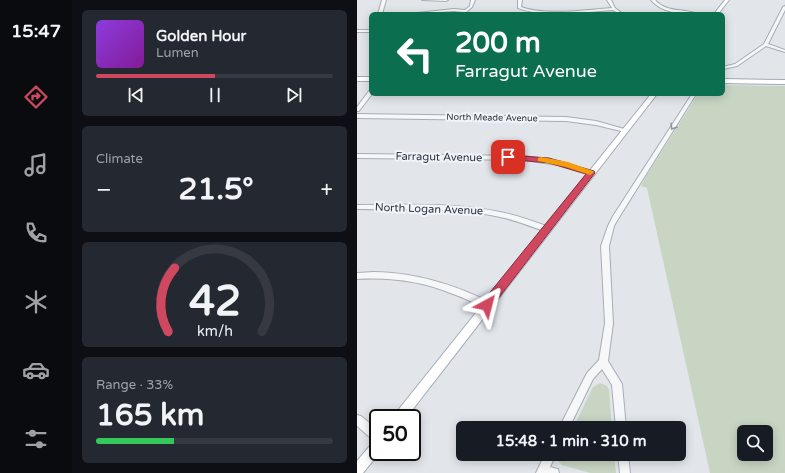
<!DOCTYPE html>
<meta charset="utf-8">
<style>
:root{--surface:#171b24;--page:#242831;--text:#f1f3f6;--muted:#9ea1a6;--line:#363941;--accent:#d04760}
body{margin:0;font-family:"Varela Round",sans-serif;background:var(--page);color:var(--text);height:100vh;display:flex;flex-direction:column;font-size:15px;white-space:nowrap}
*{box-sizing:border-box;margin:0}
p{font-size:13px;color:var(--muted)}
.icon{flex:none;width:22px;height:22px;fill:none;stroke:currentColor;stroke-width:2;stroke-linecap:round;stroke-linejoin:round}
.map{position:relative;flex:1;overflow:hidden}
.drawer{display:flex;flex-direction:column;gap:10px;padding:10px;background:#0d0f14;width:285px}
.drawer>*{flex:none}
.top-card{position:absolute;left:12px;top:12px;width:356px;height:84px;border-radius:6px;box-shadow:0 2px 10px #0003;background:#0b6e4f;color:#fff;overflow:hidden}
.fabs{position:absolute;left:380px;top:425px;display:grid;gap:8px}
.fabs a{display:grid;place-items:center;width:36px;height:36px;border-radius:6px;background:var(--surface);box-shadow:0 2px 10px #0003;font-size:20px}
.speed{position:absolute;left:12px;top:409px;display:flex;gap:8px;font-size:20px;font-weight:700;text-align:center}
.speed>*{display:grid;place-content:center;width:52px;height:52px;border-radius:50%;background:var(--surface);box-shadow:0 2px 10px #0003;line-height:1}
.speed .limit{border:2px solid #111;border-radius:6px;background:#fff;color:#111}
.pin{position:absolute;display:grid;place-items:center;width:34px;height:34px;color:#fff;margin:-17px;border-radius:8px;box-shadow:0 2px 6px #0006}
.me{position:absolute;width:44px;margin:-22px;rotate:38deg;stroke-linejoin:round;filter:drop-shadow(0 0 3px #0008)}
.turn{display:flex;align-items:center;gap:14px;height:84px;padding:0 20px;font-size:18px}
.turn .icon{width:52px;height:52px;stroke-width:2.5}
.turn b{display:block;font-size:28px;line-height:34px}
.big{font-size:30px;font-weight:700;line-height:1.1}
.drawer .tile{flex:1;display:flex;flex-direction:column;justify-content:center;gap:6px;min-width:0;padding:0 14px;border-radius:6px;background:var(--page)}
.drawer .dial{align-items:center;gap:0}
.dial svg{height:104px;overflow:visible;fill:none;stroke:var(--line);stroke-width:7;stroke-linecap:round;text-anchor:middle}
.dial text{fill:var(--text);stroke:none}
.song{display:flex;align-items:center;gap:12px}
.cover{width:48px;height:48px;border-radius:6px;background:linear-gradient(135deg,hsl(270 70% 55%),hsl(290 70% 35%))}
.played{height:4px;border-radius:2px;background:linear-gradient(90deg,var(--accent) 50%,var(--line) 50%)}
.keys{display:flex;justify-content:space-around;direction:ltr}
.heat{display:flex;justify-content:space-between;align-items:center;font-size:22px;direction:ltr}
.charge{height:6px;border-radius:3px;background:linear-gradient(90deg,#34c759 33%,var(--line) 0)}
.trip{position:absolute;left:99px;top:421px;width:230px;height:40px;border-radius:6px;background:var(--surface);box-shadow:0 2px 10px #0003;font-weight:700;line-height:40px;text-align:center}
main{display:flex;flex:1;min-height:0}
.menu{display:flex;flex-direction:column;width:72px;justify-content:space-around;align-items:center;background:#090b0e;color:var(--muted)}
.menu .icon{width:28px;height:28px}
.menu .selected{color:var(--accent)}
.menu b{font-size:18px;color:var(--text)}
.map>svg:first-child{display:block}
.green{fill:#c8d5c3;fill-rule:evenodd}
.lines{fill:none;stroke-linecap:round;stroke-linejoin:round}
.minor-casing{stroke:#a7adb5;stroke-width:2}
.major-casing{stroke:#a1aab7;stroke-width:2}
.minor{fill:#f5f7f9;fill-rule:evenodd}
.major{fill:#fff;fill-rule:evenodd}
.oneway{stroke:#90969e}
.route{fill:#d04760;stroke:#872e3e}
.slow{fill:#f59e0b}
.labels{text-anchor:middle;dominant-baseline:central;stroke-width:4;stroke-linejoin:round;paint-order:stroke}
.far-street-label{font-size:9px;fill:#2a3443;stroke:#f2f5f8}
.street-label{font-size:11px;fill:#2a3443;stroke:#f2f5f8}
</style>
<main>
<nav class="menu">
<b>15:47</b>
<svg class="icon selected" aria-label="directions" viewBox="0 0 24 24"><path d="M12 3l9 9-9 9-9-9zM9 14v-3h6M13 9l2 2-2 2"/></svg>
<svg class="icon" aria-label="music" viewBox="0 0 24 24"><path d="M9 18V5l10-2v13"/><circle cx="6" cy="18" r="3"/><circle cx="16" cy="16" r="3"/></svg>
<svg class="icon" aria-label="phone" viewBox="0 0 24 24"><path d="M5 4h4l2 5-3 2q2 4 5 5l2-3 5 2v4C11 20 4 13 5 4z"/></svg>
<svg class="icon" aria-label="climate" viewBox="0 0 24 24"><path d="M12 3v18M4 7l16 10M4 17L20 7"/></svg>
<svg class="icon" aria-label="car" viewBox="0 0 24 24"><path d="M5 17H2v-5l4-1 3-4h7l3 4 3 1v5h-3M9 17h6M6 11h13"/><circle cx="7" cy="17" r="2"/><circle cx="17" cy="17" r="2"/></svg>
<svg class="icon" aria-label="filters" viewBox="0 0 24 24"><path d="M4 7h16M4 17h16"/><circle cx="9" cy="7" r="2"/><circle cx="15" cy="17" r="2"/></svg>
</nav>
<section class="drawer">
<div class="tile">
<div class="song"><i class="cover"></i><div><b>Golden Hour</b><p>Lumen</p></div></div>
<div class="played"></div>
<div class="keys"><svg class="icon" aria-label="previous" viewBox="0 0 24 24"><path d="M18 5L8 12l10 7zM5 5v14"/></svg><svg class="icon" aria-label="pause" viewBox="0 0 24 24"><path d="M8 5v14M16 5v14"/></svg><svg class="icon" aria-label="next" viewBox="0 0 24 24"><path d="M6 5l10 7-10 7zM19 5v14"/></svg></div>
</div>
<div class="tile"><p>Climate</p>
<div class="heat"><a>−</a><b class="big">21.5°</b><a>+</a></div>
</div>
<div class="tile dial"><svg viewBox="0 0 100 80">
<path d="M14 69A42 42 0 1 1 86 69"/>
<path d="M14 69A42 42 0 0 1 19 20" stroke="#d04760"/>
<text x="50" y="56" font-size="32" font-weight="700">42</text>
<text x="50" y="72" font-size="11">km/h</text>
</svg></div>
<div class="tile"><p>Range · 33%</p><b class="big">165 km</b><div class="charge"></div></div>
</section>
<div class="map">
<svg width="428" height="473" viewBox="0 0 428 473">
<rect width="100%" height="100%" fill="#e2e6eb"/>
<g class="green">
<path d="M 366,85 L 428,86 L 428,473 L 353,473 L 290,188 L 284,186 L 288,178 L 341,94 L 366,94 ZM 387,432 L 409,432 L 409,454 L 387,454 Z"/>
<path d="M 243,383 L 250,386 L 252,390 L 255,428 L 216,428 L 236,387 Z"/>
<path d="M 203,454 L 257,454 L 259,473 L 233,473 L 205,465 L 202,462 Z"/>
</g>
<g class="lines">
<defs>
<g id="minor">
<path d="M 25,0 L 29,0 L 25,14 L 21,14 Z"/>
<path d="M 65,0 L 91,0 L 89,1 Z"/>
<path d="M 114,0 L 118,0 L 115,7 L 107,14 L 103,14 L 106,12 L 97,11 L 51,14 L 97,9 L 108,10 L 113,6 Z"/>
<path d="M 161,0 L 165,0 L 164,7 C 188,16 229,10 255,8 L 250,0 L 254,0 L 258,8 L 266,14 L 262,14 L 256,10 C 228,12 187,18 161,8 Z"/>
<path d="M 294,0 L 298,0 C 309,13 326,8 340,14 C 324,14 305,13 294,0 Z"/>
<path d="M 428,6 L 428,10 L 411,44 L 428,50 L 428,52 L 409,46 L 380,66 L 366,69 L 366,67 L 378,64 L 407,44 L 426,7 Z"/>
<rect x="0" y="30" width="14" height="2"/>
<path d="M 12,91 L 14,91 L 15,94 L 2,111 L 0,111 L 0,107 Z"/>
<path d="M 335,94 L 339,94 L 261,219 L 257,226 L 252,246 L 256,323 L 251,361 L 265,384 L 269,428 L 259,428 L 255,385 L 245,369 L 236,379 L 212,428 L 202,428 L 230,373 L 242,360 L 248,323 L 244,246 L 251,226 L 256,216 Z"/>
<path d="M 0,114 L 209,117 L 239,121 L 271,130 L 268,132 L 239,125 L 209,121 L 0,118 Z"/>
<path d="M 0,154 L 167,156 L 202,161 L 236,172 L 237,173 L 234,175 L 201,165 L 167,160 L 0,158 Z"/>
<path d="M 0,205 C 47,205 96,202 143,212 C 160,215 176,221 192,227 L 193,229 L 190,232 C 174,227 159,220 143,217 C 97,207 48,210 0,209 Z"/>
<path d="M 17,272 C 60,273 95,284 133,302 L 134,305 L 133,308 L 130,309 C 119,304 108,298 96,294 C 65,281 33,277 0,279 L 0,273 Z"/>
<path d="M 0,415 L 4,416 L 21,430 L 21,442 L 17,441 L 0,426 Z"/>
<path d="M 188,454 L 199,454 L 193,467 L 201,469 L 202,473 L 179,473 Z"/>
<path d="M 261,454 L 271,454 L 273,473 L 263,473 Z"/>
</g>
<g id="major">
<path d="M 368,0 L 372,0 L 361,14 L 357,14 Z"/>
<rect x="0" y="77" width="14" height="4"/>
<path d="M 366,79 L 428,80 L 428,84 L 366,83 Z"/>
<path d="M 294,94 L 300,94 L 49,418 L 36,418 L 38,414 Z"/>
<path d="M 21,439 L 21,452 L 23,452 L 6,473 L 0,473 L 0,461 L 17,441 Z"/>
</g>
</defs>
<use href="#minor" class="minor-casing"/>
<use href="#major" class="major-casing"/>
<use href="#minor" class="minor"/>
<use href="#major" class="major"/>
</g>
<defs><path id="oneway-chevron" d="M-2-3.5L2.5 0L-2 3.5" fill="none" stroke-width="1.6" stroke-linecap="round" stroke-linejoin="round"/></defs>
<use class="oneway" href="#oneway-chevron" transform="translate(316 127) rotate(123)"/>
<path class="route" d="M 151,155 L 192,158 L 237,171 L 238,173 L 134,308 L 130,310 L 126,308 L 125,305 L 126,301 L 229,174 L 192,163 L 148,159 L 148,156 Z"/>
<path class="slow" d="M 184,157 L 211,162 L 236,171 L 237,172 L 233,175 L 209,167 L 181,161 L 181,158 Z"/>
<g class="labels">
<g class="far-street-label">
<text transform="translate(135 118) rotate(1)">North Meade Avenue</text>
</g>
<g class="street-label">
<text transform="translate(82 157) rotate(1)">Farragut Avenue</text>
<text transform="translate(72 209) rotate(2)">North Logan Avenue</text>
</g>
</g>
</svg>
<div class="fabs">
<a><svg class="icon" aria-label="search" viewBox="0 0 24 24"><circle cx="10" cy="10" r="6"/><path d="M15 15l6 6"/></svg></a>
</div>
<div class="speed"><div class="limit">50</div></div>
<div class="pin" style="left:151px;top:157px;background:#d93025"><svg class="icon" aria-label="arrive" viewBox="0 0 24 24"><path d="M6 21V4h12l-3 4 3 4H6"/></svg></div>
<svg class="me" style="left:130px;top:305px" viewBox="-20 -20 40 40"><path d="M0-17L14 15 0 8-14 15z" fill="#d04760" stroke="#fff" stroke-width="4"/></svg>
<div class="trip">15:48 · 1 min · 310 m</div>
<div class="top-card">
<div class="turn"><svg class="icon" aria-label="left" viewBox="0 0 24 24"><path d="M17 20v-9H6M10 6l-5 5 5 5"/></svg><div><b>200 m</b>Farragut Avenue</div></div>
</div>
</div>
</main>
